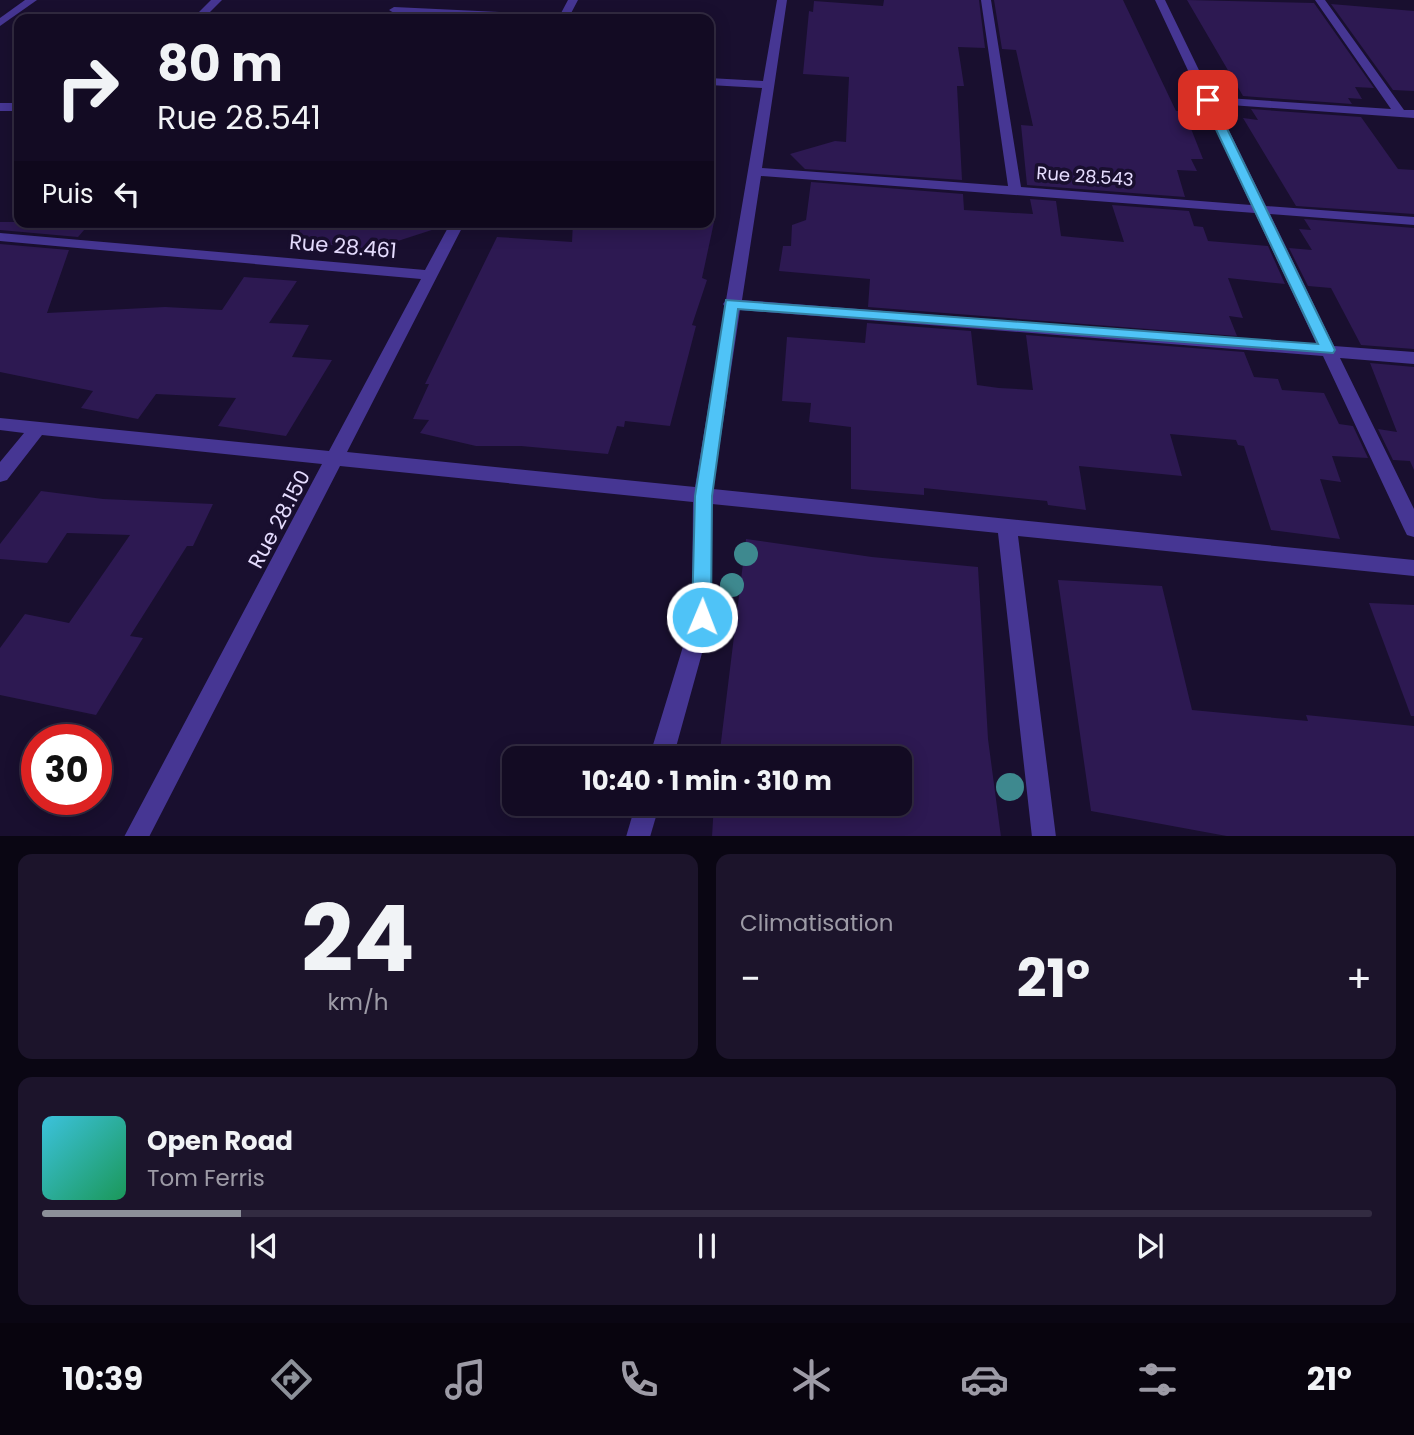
<!DOCTYPE html>
<html lang="fr">
<meta charset="utf-8">
<style>
:root{--surface:#130b23;--page:#1c142b;--text:#f1f3f6;--muted:#9d9ba6;--line:#322b41;--accent:#8c9099}
body{margin:0;font-family:Poppins,sans-serif;background:var(--page);color:var(--text);height:100vh;display:flex;flex-direction:column;font-size:26px;white-space:nowrap}
*{box-sizing:border-box;margin:0}
p{font-size:23px;color:var(--muted)}
.icon{flex:none;width:38px;height:38px;fill:none;stroke:currentColor;stroke-width:2;stroke-linecap:round;stroke-linejoin:round}
.map{position:relative;height:836px;overflow:hidden}
.sheet{display:flex;flex-direction:column;gap:18px;padding:18px;background:#0a0613;flex:1}
.sheet>*{flex:none}
.banner{position:absolute;left:14px;top:14px;width:700px;height:214px;border-radius:14px;box-shadow:0 4px 18px #0003,0 0 0 2px var(--line);background:#130b23;color:var(--text);overflow:hidden}
.speed{position:absolute;left:21px;top:724px;display:flex;gap:14px;font-size:35px;font-weight:700;text-align:center}
.speed>*{display:grid;place-content:center;width:91px;height:91px;border-radius:50%;background:var(--surface);box-shadow:0 4px 18px #0003,0 0 0 2px var(--line);line-height:1}
.speed .limit{border:10px solid #d22;background:#fff;color:#111}
.pin{position:absolute;display:grid;place-items:center;width:60px;height:60px;color:#fff;margin:-30px;border-radius:14px;box-shadow:0 4px 10px #0006}
.me{position:absolute;width:77px;margin:-38px;rotate:1deg;stroke-linejoin:round;filter:drop-shadow(0 0 5px #0008)}
.turn{display:flex;align-items:center;gap:24px;height:147px;padding:0 28px;font-size:32px}
.turn .icon{width:91px;height:91px;stroke-width:2.5}
.turn b{display:block;font-size:49px;line-height:60px}
.then{display:flex;align-items:center;height:66px;padding:0 28px;background:#0003;gap:14px;font-size:26px}
.big{font-size:52px;font-weight:700;line-height:1.1}
.sheet .widget{flex:1;display:flex;flex-direction:column;justify-content:center;gap:10px;min-width:0;padding:0 24px;border-radius:14px;background:var(--page)}
.sheet .dial{align-items:center;gap:0}
.dial b{font-size:91px;line-height:1}
.song{display:flex;align-items:center;gap:21px}
.cover{width:84px;height:84px;border-radius:10px;background:linear-gradient(135deg,hsl(190 70% 55%),hsl(150 70% 35%))}
.played{height:7px;border-radius:4px;background:linear-gradient(90deg,var(--accent) 15%,var(--line) 15%)}
.keys{display:flex;justify-content:space-around;direction:ltr}
.heat{display:flex;justify-content:space-between;align-items:center;font-size:38px;direction:ltr}
.sheet .tiles{flex:1;display:grid;gap:18px;grid-template-columns:1fr 1fr}
.widget:last-child{grid-column:span 2}
.trip{position:absolute;left:502px;top:746px;width:410px;height:70px;border-radius:14px;background:var(--surface);box-shadow:0 4px 18px #0003,0 0 0 2px var(--line);font-weight:700;line-height:70px;text-align:center}
.dock{display:flex;height:112px;justify-content:space-around;align-items:center;background:#08040e;color:var(--muted)}
.dock .icon{width:49px;height:49px}
.dock .on{color:var(--accent)}
.dock b{font-size:32px;color:var(--text)}
.map>svg:first-child{display:block}
.building{fill:#2d1952}
.lines{fill:none;stroke-linecap:round;stroke-linejoin:round}
.street{fill:#463693;fill-rule:evenodd}
.tree{fill:#3e898f}
.route{fill:#4fc3f7;stroke:#337fa1;stroke-width:2}
.labels{text-anchor:middle;dominant-baseline:central;stroke-width:7;stroke-linejoin:round;paint-order:stroke}
.far-street-label{font-size:18px;fill:#e6ddff;stroke:#190f2f}
.street-label{font-size:21px;fill:#e6ddff;stroke:#190f2f}
</style>
<div class="map">
<svg width="1414" height="837" viewBox="0 0 1414 837">
<rect width="100%" height="100%" fill="#190f2f"/>
<g class="building">
<path d="M 884,0 L 979,0 L 985,48 L 958,47 L 964,86 L 957,86 L 962,180 L 805,169 L 790,154 L 835,141 L 846,142 L 849,77 L 803,74 L 809,11 L 813,12 L 814,1 L 883,6 Z"/>
<path d="M 994,0 L 1123,0 L 1176,111 L 1184,111 L 1203,159 L 1191,159 L 1197,171 L 1177,170 L 1185,197 L 1027,185 L 1021,125 L 1033,126 L 1016,50 L 1002,49 Z"/>
<path d="M 1187,0 L 1314,3 L 1374,88 L 1355,87 L 1362,99 L 1348,98 L 1352,104 L 1243,96 Z"/>
<path d="M 1331,4 L 1414,11 L 1414,91 L 1393,90 Z"/>
<path d="M 1251,109 L 1361,117 L 1398,169 L 1414,170 L 1414,214 L 1296,206 L 1243,118 L 1258,120 Z"/>
<path d="M 811,182 L 963,194 L 964,210 L 1033,214 L 1030,199 L 1056,201 L 1061,236 L 1124,242 L 1112,205 L 1189,211 L 1194,226 L 1203,227 L 1208,241 L 1268,246 L 1285,284 L 1228,278 L 1243,318 L 1229,316 L 1237,336 L 868,307 L 870,279 L 779,271 L 783,246 L 791,246 L 792,225 L 806,220 Z"/>
<path d="M 1304,219 L 1414,228 L 1414,349 L 1361,345 L 1331,288 L 1308,286 L 1289,248 L 1312,250 L 1299,229 L 1311,230 Z"/>
<path d="M 0,222 L 91,222 L 78,237 L 0,230 Z"/>
<path d="M 300,222 L 437,222 L 438,228 L 373,249 L 299,242 Z"/>
<path d="M 573,222 L 714,222 L 702,278 L 707,280 L 692,325 L 696,326 L 670,426 L 625,421 L 624,427 L 617,426 L 608,454 L 521,446 L 476,446 L 420,433 L 429,420 L 413,419 L 429,384 L 425,384 L 497,237 L 572,242 Z"/>
<path d="M 0,244 L 69,250 L 47,313 L 165,307 L 222,310 L 244,277 L 297,281 L 269,323 L 309,325 L 292,357 L 332,360 L 286,436 L 218,426 L 236,398 L 156,394 L 138,419 L 81,408 L 93,391 L 0,372 Z"/>
<path d="M 867,323 L 971,331 L 977,385 L 999,388 L 1033,390 L 1026,335 L 1244,352 L 1254,377 L 1278,379 L 1282,390 L 1324,393 L 1339,424 L 1353,426 L 1368,458 L 1332,456 L 1341,482 L 1320,479 L 1340,539 L 1271,530 L 1244,446 L 1238,445 L 1236,440 L 1170,434 L 1182,476 L 1079,466 L 1086,510 L 1048,505 L 1047,501 L 924,488 L 924,495 L 851,489 L 851,427 L 809,422 L 811,403 L 782,401 L 787,337 L 865,343 Z"/>
<path d="M 1370,363 L 1414,367 L 1414,470 L 1410,461 L 1393,460 L 1378,429 L 1397,432 Z"/>
<path d="M 41,491 L 103,499 L 213,504 L 193,546 L 187,546 L 130,636 L 143,638 L 96,715 L 0,695 L 0,648 L 25,614 L 69,623 L 130,535 L 67,533 L 47,563 L 0,559 L 0,544 Z"/>
<path d="M 746,539 L 872,557 L 978,567 L 988,739 L 1001,837 L 712,837 L 714,803 L 900,803 L 900,758 L 719,758 Z"/>
<path d="M 1058,580 L 1162,586 L 1192,710 L 1308,721 L 1306,715 L 1414,726 L 1414,837 L 1232,837 L 1091,811 Z"/>
<path d="M 1369,603 L 1414,605 L 1414,716 L 1411,716 Z"/>
</g>
<g class="lines">
<g class="street">
<path d="M 25,0 L 37,0 L 0,26 L 0,18 Z"/>
<path d="M 211,0 L 222,0 L 203,19 L 192,19 Z"/>
<path d="M 568,0 L 578,0 L 568,19 L 394,13 L 389,10 L 394,7 L 560,15 Z"/>
<path d="M 777,0 L 787,0 L 762,168 L 1008,186 L 981,0 L 991,0 L 1021,187 L 1251,205 L 1155,0 L 1165,0 L 1212,97 L 1391,109 L 1315,0 L 1325,0 L 1404,110 L 1414,110 L 1414,118 L 1216,104 L 1266,206 L 1414,217 L 1414,225 L 1270,214 L 1334,346 L 1414,352 L 1414,364 L 1340,358 L 1414,509 L 1414,537 L 1407,535 L 1404,529 L 1323,356 L 740,310 L 713,489 L 1414,560 L 1414,576 L 1018,536 L 1056,837 L 1032,837 L 998,533 L 712,504 L 712,617 L 673,758 L 649,758 L 692,617 L 693,502 L 340,466 L 149,837 L 124,837 L 322,464 L 42,435 L 7,480 L 0,482 L 0,462 L 24,433 L 0,430 L 0,418 L 329,451 L 421,279 L 0,241 L 0,233 L 425,270 L 451,222 L 465,222 L 347,452 L 695,487 L 725,307 L 723,304 L 726,300 L 762,88 L 709,85 L 709,78 L 763,81 ZM 761,176 L 1255,213 L 1317,345 L 742,300 Z"/>
<rect x="0" y="103" width="19" height="8"/>
<path d="M 636,803 L 660,803 L 650,837 L 626,837 Z"/>
</g>
</g>
<g class="tree">
<circle cx="746" cy="554" r="12"/>
<circle cx="732" cy="585" r="12"/>
<circle cx="722" cy="623" r="12"/>
<circle cx="1010" cy="787" r="14"/>
</g>
<path class="route" d="M 1208,96 L 1213,100 L 1335,350 L 1333,353 L 738,309 L 712,496 L 711,617 L 708,623 L 695,623 L 692,617 L 695,496 L 726,300 L 1318,344 L 1202,100 Z"/>
<g class="labels">
<g class="far-street-label">
<text transform="translate(1085 176) rotate(4)">Rue 28.543</text>
</g>
<g class="street-label">
<text transform="translate(343 246) rotate(5)">Rue 28.461</text>
<text transform="translate(279 519) rotate(-62)">Rue 28.150</text>
</g>
</g>
</svg>
<div class="speed"><div class="limit">30</div></div>
<div class="pin" style="left:1208px;top:100px;background:#d93025"><svg class="icon" aria-label="arrive" viewBox="0 0 24 24"><path d="M6 21V4h12l-3 4 3 4H6"/></svg></div>
<svg class="me" style="left:702px;top:617px" viewBox="-20 -20 40 40"><circle r="17" fill="#4fc3f7" stroke="#fff" stroke-width="3"/><path d="M0-11L8 9 0 5-8 9z" fill="#fff"/></svg>
<div class="trip">10:40 · 1 min · 310 m</div>
<div class="banner">
<div class="turn"><svg class="icon" aria-label="right" viewBox="0 0 24 24"><path d="M7 20v-9h11M14 6l5 5-5 5"/></svg><div><b>80 m</b>Rue 28.541</div></div>
<div class="then">Puis<svg class="icon" aria-label="left" viewBox="0 0 24 24"><path d="M17 20v-9H6M10 6l-5 5 5 5"/></svg></div>
</div>
</div>
<section class="sheet">
<div class="tiles">
<div class="widget dial"><b>24</b><p>km/h</p></div>
<div class="widget"><p>Climatisation</p>
<div class="heat"><a>−</a><b class="big">21°</b><a>+</a></div>
</div>
<div class="widget">
<div class="song"><i class="cover"></i><div><b>Open Road</b><p>Tom Ferris</p></div></div>
<div class="played"></div>
<div class="keys"><svg class="icon" aria-label="previous" viewBox="0 0 24 24"><path d="M18 5L8 12l10 7zM5 5v14"/></svg><svg class="icon" aria-label="pause" viewBox="0 0 24 24"><path d="M8 5v14M16 5v14"/></svg><svg class="icon" aria-label="next" viewBox="0 0 24 24"><path d="M6 5l10 7-10 7zM19 5v14"/></svg></div>
</div>
</div>
</section>
<nav class="dock">
<b>10:39</b>
<svg class="icon on" aria-label="directions" viewBox="0 0 24 24"><path d="M12 3l9 9-9 9-9-9zM9 14v-3h6M13 9l2 2-2 2"/></svg>
<svg class="icon" aria-label="music" viewBox="0 0 24 24"><path d="M9 18V5l10-2v13"/><circle cx="6" cy="18" r="3"/><circle cx="16" cy="16" r="3"/></svg>
<svg class="icon" aria-label="phone" viewBox="0 0 24 24"><path d="M5 4h4l2 5-3 2q2 4 5 5l2-3 5 2v4C11 20 4 13 5 4z"/></svg>
<svg class="icon" aria-label="climate" viewBox="0 0 24 24"><path d="M12 3v18M4 7l16 10M4 17L20 7"/></svg>
<svg class="icon" aria-label="car" viewBox="0 0 24 24"><path d="M5 17H2v-5l4-1 3-4h7l3 4 3 1v5h-3M9 17h6M6 11h13"/><circle cx="7" cy="17" r="2"/><circle cx="17" cy="17" r="2"/></svg>
<svg class="icon" aria-label="filters" viewBox="0 0 24 24"><path d="M4 7h16M4 17h16"/><circle cx="9" cy="7" r="2"/><circle cx="15" cy="17" r="2"/></svg>
<b>21°</b>
</nav>
